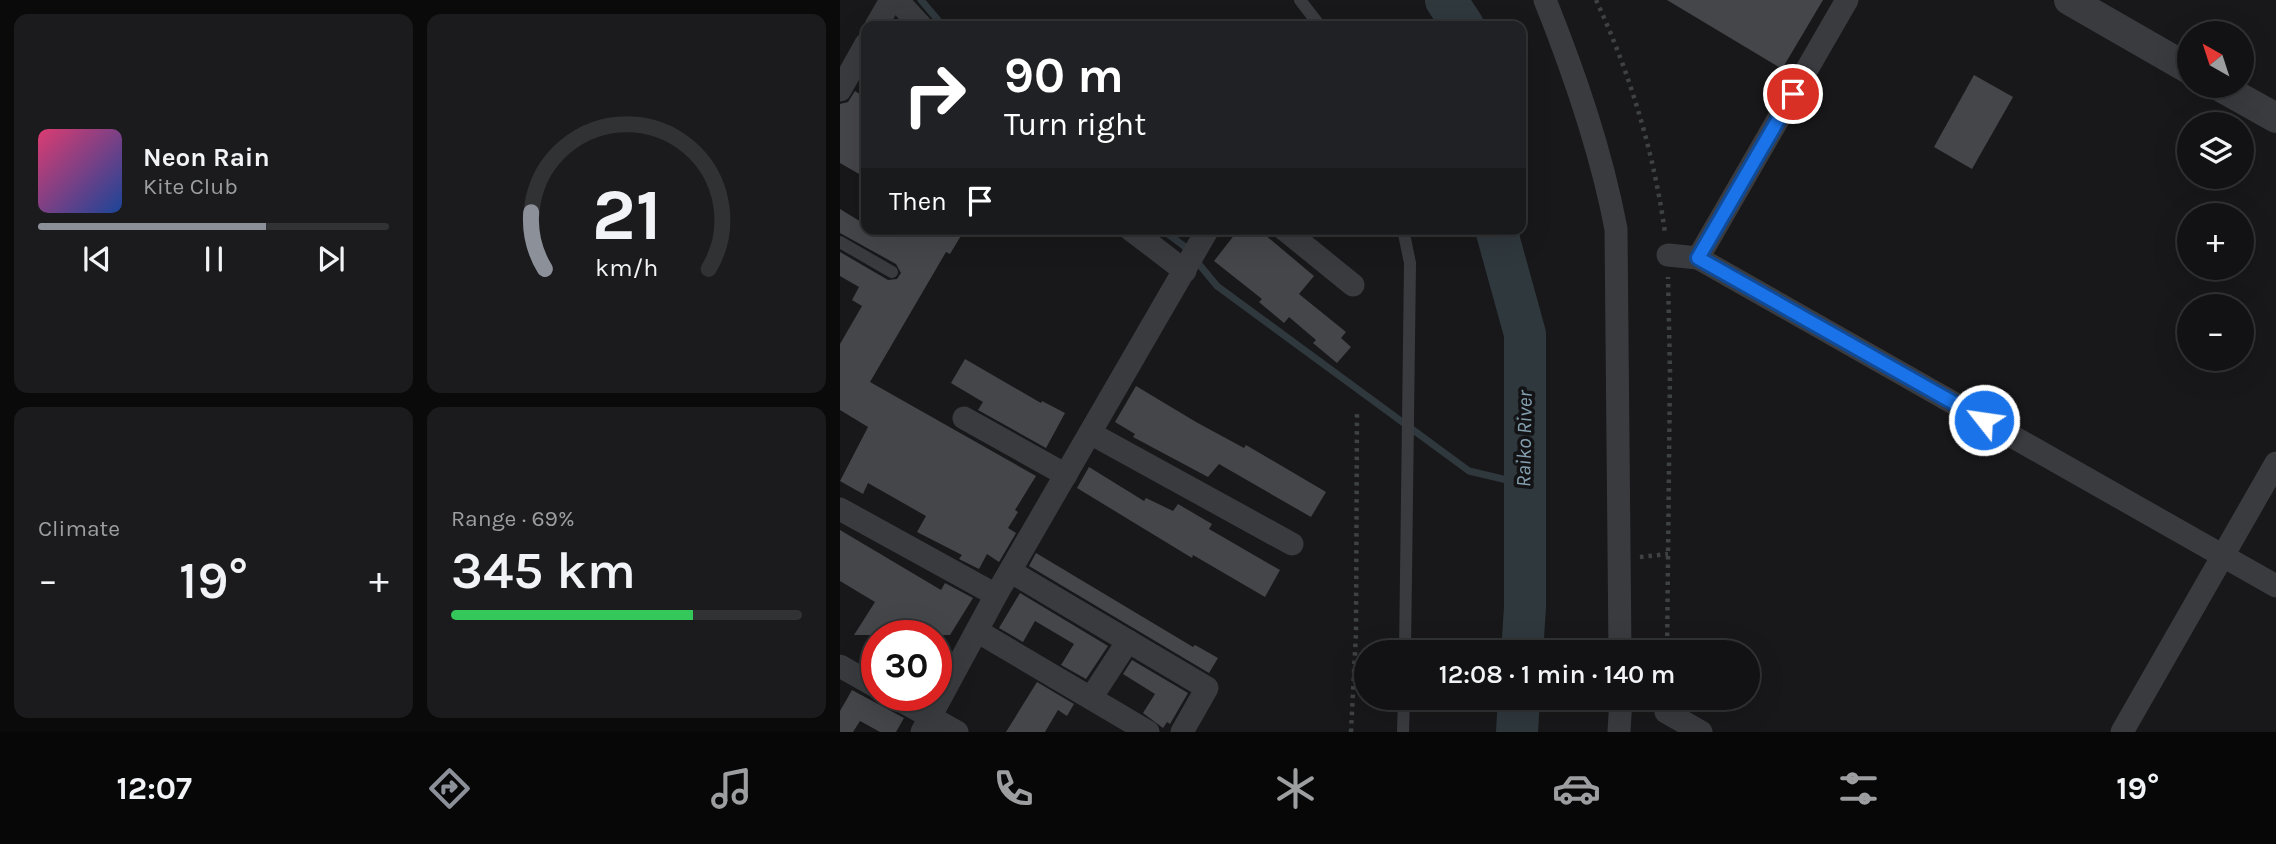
<!DOCTYPE html>
<meta charset="utf-8">
<style>
:root{--surface:#121214;--page:#1b1b1d;--text:#f1f3f6;--muted:#9c9ea0;--line:#313234;--accent:#8c9099}
body{margin:0;font-family:Karla,sans-serif;background:var(--page);color:var(--text);height:100vh;display:flex;flex-direction:column;font-size:26px;white-space:nowrap}
*{box-sizing:border-box;margin:0}
p{font-size:23px;color:var(--muted)}
.icon{flex:none;width:38px;height:38px;fill:none;stroke:currentColor;stroke-width:2;stroke-linecap:round;stroke-linejoin:round}
.map{position:relative;flex:1;overflow:hidden}
.sheet{display:flex;flex-direction:column;gap:14px;padding:14px;background:#0a0a0b;width:840px}
.sheet>*{flex:none}
.banner{position:absolute;left:21px;top:21px;width:665px;height:214px;border-radius:14px;box-shadow:0 7px 28px #0002,0 0 0 2px var(--line);background:#202124;color:#fff;overflow:hidden}
.needle{width:46px;rotate:321deg}
.fabs{position:absolute;left:1337px;top:21px;display:grid;gap:14px}
.fabs a{display:grid;place-items:center;width:77px;height:77px;border-radius:50%;background:var(--surface);box-shadow:0 7px 28px #0002,0 0 0 2px var(--line);font-size:35px}
.speed{position:absolute;left:21px;top:620px;display:flex;gap:14px;font-size:35px;font-weight:700;text-align:center}
.speed>*{display:grid;place-content:center;width:91px;height:91px;border-radius:50%;background:var(--surface);box-shadow:0 7px 28px #0002,0 0 0 2px var(--line);line-height:1}
.speed .limit{border:10px solid #d22;background:#fff;color:#111}
.pin{position:absolute;display:grid;place-items:center;width:60px;height:60px;color:#fff;margin:-30px;border:4px solid #fff;border-radius:50%;box-shadow:0 2px 7px #0007}
.me{position:absolute;width:77px;margin:-38px;rotate:300deg;stroke-linejoin:round;filter:drop-shadow(0 0 5px #0008)}
.turn{display:flex;align-items:center;gap:24px;height:147px;padding:0 28px;font-size:32px}
.turn .icon{width:91px;height:91px;stroke-width:2.5}
.turn b{display:block;font-size:49px;line-height:60px}
.then{display:flex;align-items:center;height:66px;padding:0 28px;background:#0003;gap:14px;font-size:26px}
.big{font-size:52px;font-weight:600;line-height:1.1}
.sheet .tile{flex:1;display:flex;flex-direction:column;justify-content:center;gap:10px;min-width:0;padding:0 24px;border-radius:14px;background:var(--page)}
.sheet .dial{align-items:center;gap:0}
.dial svg{height:182px;overflow:visible;fill:none;stroke:var(--line);stroke-width:7;stroke-linecap:round;text-anchor:middle}
.dial text{fill:var(--text);stroke:none}
.song{display:flex;align-items:center;gap:21px}
.cover{width:84px;height:84px;border-radius:10px;background:linear-gradient(135deg,hsl(340 70% 55%),hsl(220 70% 35%))}
.played{height:7px;border-radius:4px;background:linear-gradient(90deg,var(--accent) 65%,var(--line) 65%)}
.keys{display:flex;justify-content:space-around;direction:ltr}
.heat{display:flex;justify-content:space-between;align-items:center;font-size:38px;direction:ltr}
.charge{height:10px;border-radius:5px;background:linear-gradient(90deg,#34c759 69%,var(--line) 0)}
.sheet .tiles{flex:1;display:grid;gap:14px;grid-template-columns:repeat(2,1fr)}
.trip{position:absolute;left:514px;top:640px;width:406px;height:70px;border-radius:35px;background:var(--surface);box-shadow:0 7px 28px #0002,0 0 0 2px var(--line);font-weight:600;line-height:70px;text-align:center}
.tabs{display:flex;height:112px;justify-content:space-around;align-items:center;background:#070708;color:var(--muted)}
.tabs .icon{width:49px;height:49px}
.tabs .on{color:var(--accent)}
.tabs b{font-size:32px;color:var(--text)}
main{display:flex;flex:1;min-height:0}
.map>svg:first-child{display:block}
.lines{fill:none;stroke-linecap:round;stroke-linejoin:round}
.stream{stroke:#2f383d;stroke-width:7}
.river{stroke:#2f383d;stroke-width:42}
.building{fill:#45464a}
.path{stroke:#3f4245;stroke-width:4.5;stroke-dasharray:3.5 5;stroke-linecap:butt}
.service{stroke:#393b3f;stroke-width:12}
.minor{stroke:#393b3f;stroke-width:23}
.tertiary{stroke:#393b3f;stroke-width:30}
.route-casing{stroke:#114b97;stroke-width:18}
.route{stroke:#1a73e8;stroke-width:12}
.labels{text-anchor:middle;dominant-baseline:central;stroke-width:7;stroke-linejoin:round;paint-order:stroke}
.water-label{font-size:21px;font-style:italic;fill:#85a1b1;stroke:#131315}
</style>
<main>
<section class="sheet">
<div class="tiles">
<div class="tile">
<div class="song"><i class="cover"></i><div><b>Neon Rain</b><p>Kite Club</p></div></div>
<div class="played"></div>
<div class="keys"><svg class="icon" aria-label="previous" viewBox="0 0 24 24"><path d="M18 5L8 12l10 7zM5 5v14"/></svg><svg class="icon" aria-label="pause" viewBox="0 0 24 24"><path d="M8 5v14M16 5v14"/></svg><svg class="icon" aria-label="next" viewBox="0 0 24 24"><path d="M6 5l10 7-10 7zM19 5v14"/></svg></div>
</div>
<div class="tile dial"><svg viewBox="0 0 100 80">
<path d="M14 69A42 42 0 1 1 86 69"/>
<path d="M14 69A42 42 0 0 1 8 44" stroke="#8c9099"/>
<text x="50" y="56" font-size="32" font-weight="700">21</text>
<text x="50" y="72" font-size="11">km/h</text>
</svg></div>
<div class="tile"><p>Climate</p>
<div class="heat"><a>−</a><b class="big">19°</b><a>+</a></div>
</div>
<div class="tile"><p>Range · 69%</p><b class="big">345 km</b><div class="charge"></div></div>
</div>
</section>
<div class="map">
<svg width="1436" height="732" viewBox="0 0 1436 732">
<rect width="100%" height="100%" fill="#18181a"/>
<g class="lines">
<g class="stream">
<path d="M 81,0 L 103,26"/>
<path d="M 321,229 L 344,246 L 377,286 L 629,471 L 684,484"/>
</g>
<g class="river">
<path d="M 606,0 L 623,26"/>
<path d="M 656,229 L 685,334 L 685,607 L 682,653"/>
<path d="M 677,732 L 679,698"/>
</g>
</g>
<g class="building">
<path d="M 827,0 L 983,0 L 942,69 Z"/>
<path d="M 1134,75 L 1173,97 L 1132,169 L 1094,147 Z"/>
<path d="M 15,91 L 26,98 L 26,178 L 0,163 L 0,104 L 8,102 Z"/>
<path d="M 0,209 L 26,225 L 26,229 L 34,229 L 42,234 L 45,229 L 125,229 L 110,254 L 106,252 L 30,382 L 196,476 L 175,510 L 178,512 L 168,528 L 176,533 L 159,562 L 147,554 L 139,569 L 119,559 L 122,555 L 77,532 L 86,516 L 28,483 L 23,494 L 0,481 L 28,427 L 0,410 L 0,344 L 22,306 L 12,300 L 19,287 L 0,276 L 0,252 L 48,280 L 57,279 L 61,273 L 56,264 L 0,233 Z"/>
<path d="M 399,229 L 418,229 L 474,276 L 459,294 L 506,332 L 501,338 L 511,347 L 497,363 L 473,343 L 476,340 L 449,317 L 444,323 L 419,302 L 422,299 L 374,261 Z"/>
<path d="M 125,359 L 201,403 L 202,401 L 225,413 L 206,448 L 138,410 L 143,402 L 111,383 Z"/>
<path d="M 296,386 L 356,422 L 404,448 L 406,445 L 486,492 L 471,517 L 379,464 L 368,477 L 293,437 L 295,434 L 275,422 Z"/>
<path d="M 249,467 L 304,501 L 306,498 L 333,511 L 338,504 L 372,524 L 369,529 L 440,570 L 425,597 L 353,555 L 352,558 L 237,488 Z"/>
<path d="M 0,530 L 101,590 L 105,583 L 133,598 L 110,635 L 14,635 L 35,602 L 0,581 Z"/>
<path d="M 196,553 L 353,647 L 355,645 L 378,658 L 369,673 L 189,566 Z"/>
<path d="M 180,593 L 268,646 L 246,679 L 221,665 L 234,644 L 195,621 L 183,642 L 159,628 Z"/>
<path d="M 292,660 L 348,693 L 330,724 L 327,722 L 323,728 L 303,713 L 315,694 L 283,674 Z"/>
<path d="M 197,682 L 234,704 L 227,716 L 218,710 L 205,732 L 166,732 Z"/>
<path d="M 12,690 L 64,718 L 56,732 L 40,732 L 20,721 L 13,732 L 0,732 L 0,711 Z"/>
</g>
<g class="lines">
<g class="path">
<path d="M 756,0 C 790,73 814,153 825,233"/>
<path d="M 800,557 L 828,554"/>
<path d="M 827,653 L 830,372 L 828,277"/>
<path d="M 511,732 L 516,633 L 517,410"/>
</g>
<g class="service">
<path d="M 460,0 L 480,26"/>
<path d="M 563,229 L 570,263 L 565,653"/>
<path d="M 0,242 L 52,272"/>
<path d="M 563,732 L 564,698"/>
</g>
<g class="minor">
<path d="M 57,0 L 81,26"/>
<path d="M 705,0 C 735,75 761,150 776,229 L 780,653"/>
<path d="M 1007,0 L 858,258 L 1436,586"/>
<path d="M 36,26 L 51,0"/>
<path d="M 0,90 L 26,44"/>
<path d="M 290,229 L 345,271"/>
<path d="M 444,229 L 513,285"/>
<path d="M 828,255 L 858,258"/>
<path d="M 124,418 L 226,475"/>
<path d="M 250,433 L 452,544"/>
<path d="M 0,509 L 156,595"/>
<path d="M 170,571 L 367,688 L 342,732"/>
<path d="M 137,631 L 308,732"/>
<path d="M 0,666 L 37,687"/>
<path d="M 51,695 L 117,732"/>
<path d="M 251,698 L 288,641"/>
<path d="M 826,712 L 861,732"/>
<path d="M 82,732 L 156,595 L 368,229"/>
<path d="M 779,732 L 781,698"/>
<path d="M 1282,732 L 1436,463"/>
</g>
<g class="tertiary">
<path d="M 1229,0 L 1349,69"/>
<path d="M 1379,86 L 1436,118"/>
</g>
</g>
<g class="lines">
<defs>
<path id="route" d="M 953,94 L 858,258 L 1144,420"/>
</defs>
<use href="#route" class="route-casing"/>
<use href="#route" class="route"/>
</g>
<g class="labels">
<g class="water-label">
<text transform="translate(684 439) rotate(-89)">Raiko River</text>
</g>
</g>
</svg>
<div class="fabs">
<a><svg class="needle" viewBox="-14 -14 28 28"><path d="M0-13l5 13h-10z" fill="#e53935"/><path d="M0 13l5-13h-10z" fill="#9c9ea0"/></svg></a>
<a><svg class="icon" aria-label="layers" viewBox="0 0 24 24"><path d="M12 4l9 5-9 5-9-5zM3 14l9 5 9-5"/></svg></a>
<a>+</a>
<a>−</a>
</div>
<div class="speed"><div class="limit">30</div></div>
<div class="pin" style="left:953px;top:94px;background:#d93025"><svg class="icon" aria-label="arrive" viewBox="0 0 24 24"><path d="M6 21V4h12l-3 4 3 4H6"/></svg></div>
<svg class="me" style="left:1144px;top:420px" viewBox="-20 -20 40 40"><circle r="17" fill="#1a73e8" stroke="#fff" stroke-width="3"/><path d="M0-11L8 9 0 5-8 9z" fill="#fff"/></svg>
<div class="trip">12:08 · 1 min · 140 m</div>
<div class="banner">
<div class="turn"><svg class="icon" aria-label="right" viewBox="0 0 24 24"><path d="M7 20v-9h11M14 6l5 5-5 5"/></svg><div><b>90 m</b>Turn right</div></div>
<div class="then">Then<svg class="icon" aria-label="arrive" viewBox="0 0 24 24"><path d="M6 21V4h12l-3 4 3 4H6"/></svg></div>
</div>
</div>
</main>
<nav class="tabs">
<b>12:07</b>
<svg class="icon on" aria-label="directions" viewBox="0 0 24 24"><path d="M12 3l9 9-9 9-9-9zM9 14v-3h6M13 9l2 2-2 2"/></svg>
<svg class="icon" aria-label="music" viewBox="0 0 24 24"><path d="M9 18V5l10-2v13"/><circle cx="6" cy="18" r="3"/><circle cx="16" cy="16" r="3"/></svg>
<svg class="icon" aria-label="phone" viewBox="0 0 24 24"><path d="M5 4h4l2 5-3 2q2 4 5 5l2-3 5 2v4C11 20 4 13 5 4z"/></svg>
<svg class="icon" aria-label="climate" viewBox="0 0 24 24"><path d="M12 3v18M4 7l16 10M4 17L20 7"/></svg>
<svg class="icon" aria-label="car" viewBox="0 0 24 24"><path d="M5 17H2v-5l4-1 3-4h7l3 4 3 1v5h-3M9 17h6M6 11h13"/><circle cx="7" cy="17" r="2"/><circle cx="17" cy="17" r="2"/></svg>
<svg class="icon" aria-label="filters" viewBox="0 0 24 24"><path d="M4 7h16M4 17h16"/><circle cx="9" cy="7" r="2"/><circle cx="15" cy="17" r="2"/></svg>
<b>19°</b>
</nav>
